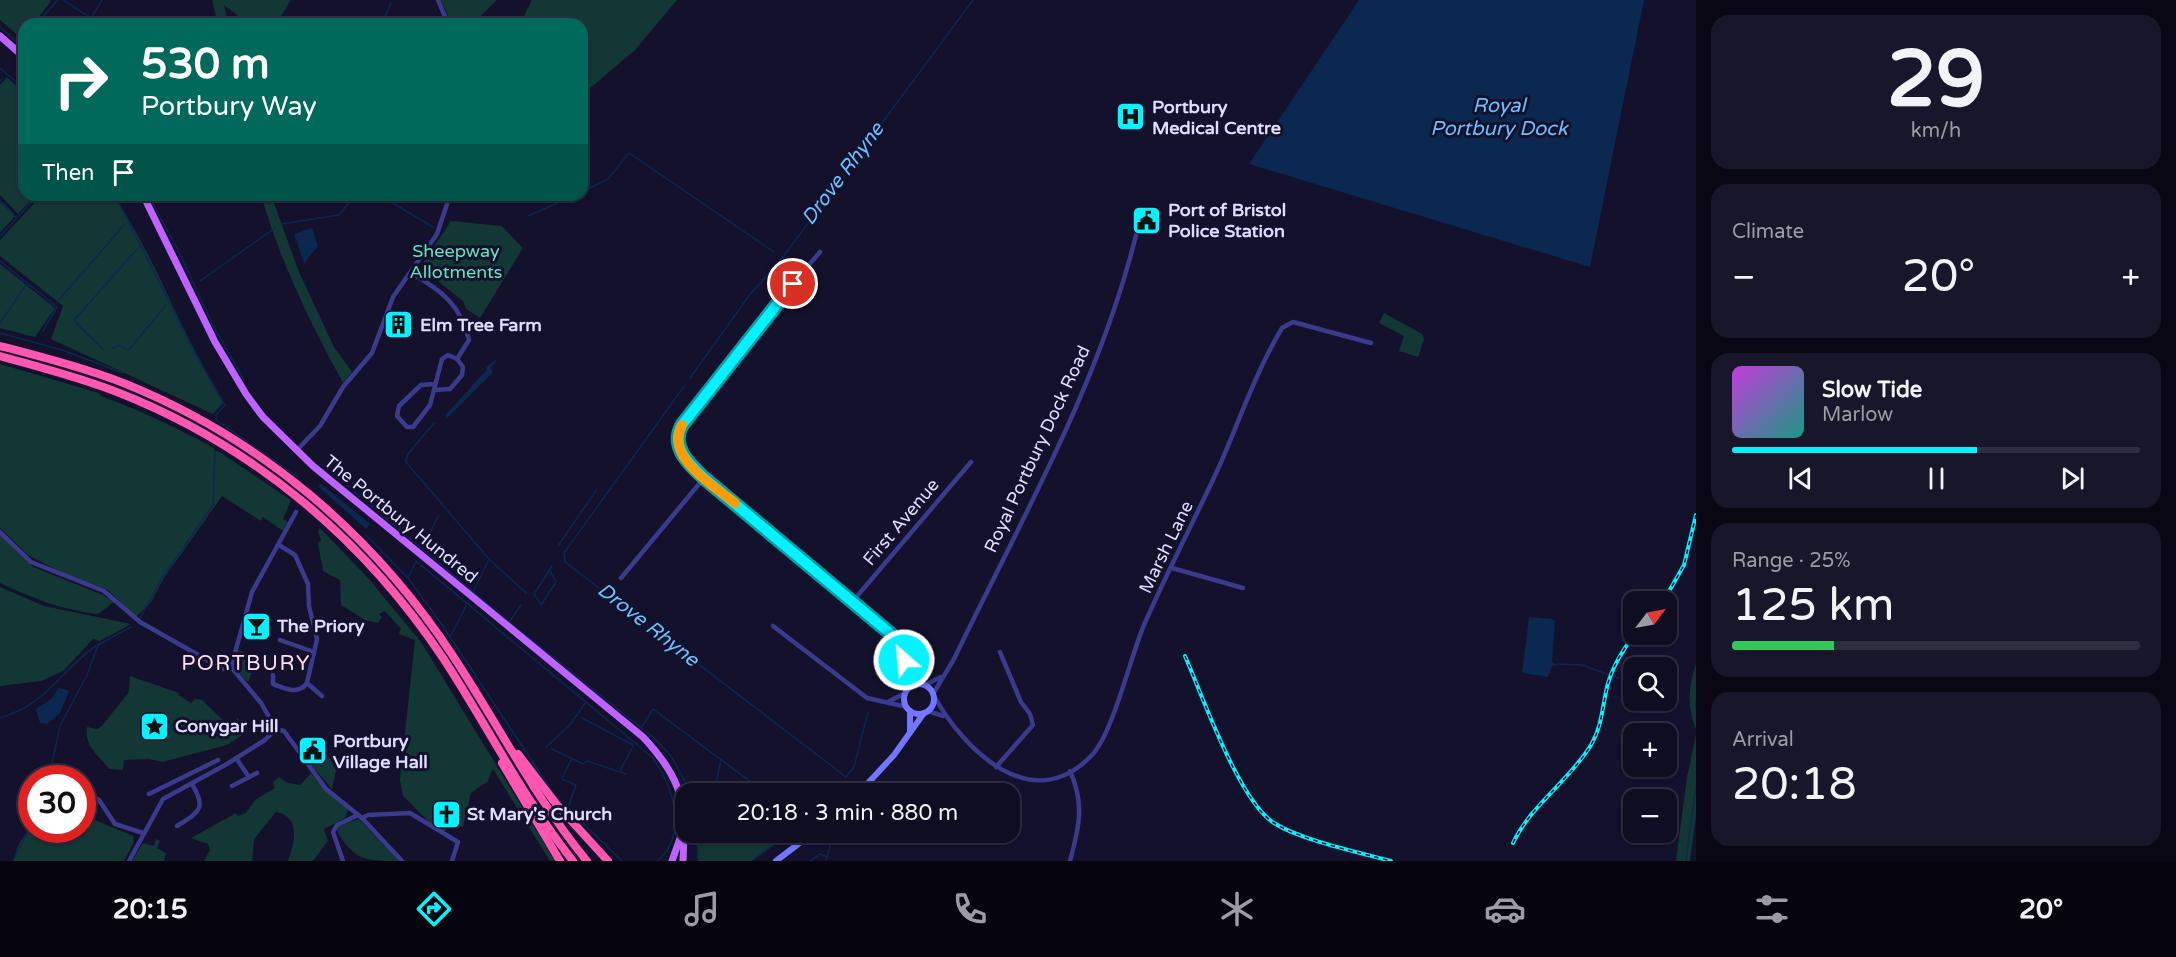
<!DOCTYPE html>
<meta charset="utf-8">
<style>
:root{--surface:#0f0d22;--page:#18162a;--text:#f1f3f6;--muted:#9b9ca5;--line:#2f2d40;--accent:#08f1ff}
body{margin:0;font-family:"Varela Round",sans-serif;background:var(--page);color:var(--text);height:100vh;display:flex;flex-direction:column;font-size:22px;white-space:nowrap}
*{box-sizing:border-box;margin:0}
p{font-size:20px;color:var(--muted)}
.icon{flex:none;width:33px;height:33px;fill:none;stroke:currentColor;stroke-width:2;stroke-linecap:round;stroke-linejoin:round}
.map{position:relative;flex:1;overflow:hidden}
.side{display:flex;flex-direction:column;gap:15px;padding:15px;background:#080713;width:480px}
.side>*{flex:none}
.banner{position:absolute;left:18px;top:18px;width:570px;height:183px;border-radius:18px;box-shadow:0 2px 4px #0004,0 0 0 2px var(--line);background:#00695c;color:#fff;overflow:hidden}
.needle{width:39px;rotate:58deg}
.fabs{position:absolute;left:1623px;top:591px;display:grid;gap:12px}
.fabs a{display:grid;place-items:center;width:54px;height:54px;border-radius:12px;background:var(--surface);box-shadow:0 2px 4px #0004,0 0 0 2px var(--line);font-size:30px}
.speed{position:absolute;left:18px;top:765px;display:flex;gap:12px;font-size:30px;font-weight:700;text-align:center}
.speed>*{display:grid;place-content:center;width:78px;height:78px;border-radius:50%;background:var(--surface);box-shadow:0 2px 4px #0004,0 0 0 2px var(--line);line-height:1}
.speed .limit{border:9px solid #d22;background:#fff;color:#111}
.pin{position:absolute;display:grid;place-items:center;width:51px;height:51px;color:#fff;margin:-26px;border:3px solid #fff;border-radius:50%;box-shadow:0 2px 6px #0007}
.me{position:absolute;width:66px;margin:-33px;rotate:333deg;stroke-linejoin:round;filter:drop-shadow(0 0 4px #0008)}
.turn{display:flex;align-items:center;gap:21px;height:126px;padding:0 24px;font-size:27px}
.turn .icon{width:78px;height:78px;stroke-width:2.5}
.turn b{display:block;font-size:42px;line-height:51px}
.then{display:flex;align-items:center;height:57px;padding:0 24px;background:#0003;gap:12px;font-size:22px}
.big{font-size:45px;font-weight:600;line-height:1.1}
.side .widget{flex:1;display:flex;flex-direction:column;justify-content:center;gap:9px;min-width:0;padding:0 21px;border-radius:18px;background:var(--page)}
.side .dial{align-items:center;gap:0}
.dial b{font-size:78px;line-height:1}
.song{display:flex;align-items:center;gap:18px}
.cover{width:72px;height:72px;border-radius:9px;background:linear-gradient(135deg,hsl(290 70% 55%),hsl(170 70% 35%))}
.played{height:6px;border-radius:3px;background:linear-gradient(90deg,var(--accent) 60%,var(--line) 60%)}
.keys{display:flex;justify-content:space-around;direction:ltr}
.heat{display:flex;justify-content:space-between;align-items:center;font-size:33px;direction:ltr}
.charge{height:9px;border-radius:4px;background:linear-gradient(90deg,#34c759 25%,var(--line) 0)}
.trip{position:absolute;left:675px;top:783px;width:345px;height:60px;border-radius:18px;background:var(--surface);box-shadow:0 2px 4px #0004,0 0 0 2px var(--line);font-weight:600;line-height:60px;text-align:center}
.menu{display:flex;height:96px;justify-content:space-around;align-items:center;background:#06050e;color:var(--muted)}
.menu .icon{width:42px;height:42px}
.menu .current{color:var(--accent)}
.menu b{font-size:27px;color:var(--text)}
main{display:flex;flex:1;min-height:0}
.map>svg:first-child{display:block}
.green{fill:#133734}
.water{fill:#0b2851}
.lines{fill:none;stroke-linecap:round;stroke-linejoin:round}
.stream{stroke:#0b2851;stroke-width:1.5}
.street{stroke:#3a3b8d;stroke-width:4.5}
.secondary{stroke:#7376ff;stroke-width:6}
.primary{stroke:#be63ff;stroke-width:7}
.highway{stroke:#ff57af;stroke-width:8}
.rail-casing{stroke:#08f1ff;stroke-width:4}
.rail{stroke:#14112d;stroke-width:1.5;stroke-dasharray:4.5;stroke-linecap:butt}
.route-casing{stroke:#059da6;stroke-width:15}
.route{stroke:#08f1ff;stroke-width:10}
.slow{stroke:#f59e0b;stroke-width:10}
.labels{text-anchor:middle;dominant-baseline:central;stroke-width:6;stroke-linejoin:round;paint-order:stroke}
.poi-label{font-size:18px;font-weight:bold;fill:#dfdcff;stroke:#14112d;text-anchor:start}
.park-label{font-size:18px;fill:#62e5bf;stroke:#14112d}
.street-label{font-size:18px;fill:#dfdcff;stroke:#14112d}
.water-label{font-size:20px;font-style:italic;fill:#6ac0ff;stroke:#14112d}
.quarter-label{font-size:21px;letter-spacing:1.5px;fill:#ffdef5;stroke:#14112d}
</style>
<main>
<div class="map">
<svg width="1696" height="861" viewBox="0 0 1696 861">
<rect width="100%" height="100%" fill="#14112d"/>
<g class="green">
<path d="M 0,0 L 50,0 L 51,1 L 33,24 L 24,24 L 24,33 L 20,37 L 0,20 Z"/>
<path d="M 212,0 L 291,0 L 276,24 L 249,24 L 224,5 L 228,24 L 218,24 Z"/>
<path d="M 441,0 L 497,0 L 472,24 L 451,24 Z"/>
<path d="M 532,0 L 677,0 L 635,50 L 582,95 L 582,24 L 520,24 Z"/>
<path d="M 7,77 L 24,93 L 24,195 L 36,195 L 18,214 L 0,195 L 0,85 Z"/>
<path d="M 42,195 L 113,195 C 157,259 182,336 223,403 L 213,414 L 51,339 L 63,306 L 0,256 L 0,240 Z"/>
<path d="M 261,195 L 271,195 L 299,272 L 334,347 L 352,372 L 343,383 C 310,322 280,261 261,195 Z"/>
<path d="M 0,202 L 15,216 L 0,233 Z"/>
<path d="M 451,221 L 502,226 L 523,248 L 480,318 L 466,309 L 463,301 L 420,267 Z"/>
<path d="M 0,264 L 55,308 L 35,337 L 0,328 Z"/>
<path d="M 1384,313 L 1422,334 L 1424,339 L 1418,357 L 1399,351 L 1404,336 L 1379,323 Z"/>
<path d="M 0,364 L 99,393 L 101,396 C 140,410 177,428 214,448 L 214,452 L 218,451 L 291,500 L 283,519 L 288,522 L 283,531 L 263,517 L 261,521 L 222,496 L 164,578 L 151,602 L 136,617 L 108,590 L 64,574 L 28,555 L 0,528 Z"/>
<path d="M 320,528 L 368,578 L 421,642 L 555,861 L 550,861 L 493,769 L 488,781 L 471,793 L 463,827 L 451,825 L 443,832 L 436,829 L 403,796 L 400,780 L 415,640 L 399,634 L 401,629 L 385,611 L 379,614 L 382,617 L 378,623 L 365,620 L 341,605 L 340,580 L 323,571 L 318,543 L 321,540 L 318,531 Z"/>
<path d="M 0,534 L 33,567 L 103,595 L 114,602 L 98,614 C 62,610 32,598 0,583 Z"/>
<path d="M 0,587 L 44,606 L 131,624 L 100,641 L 93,639 L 63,671 L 41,681 L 0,686 Z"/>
<path d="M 238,650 L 259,657 L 248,682 L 234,668 Z"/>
<path d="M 1696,664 L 1696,729 C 1687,709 1688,685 1696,664 Z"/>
<path d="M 130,676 L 179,693 L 178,695 L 191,703 L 195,699 L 202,700 L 229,726 L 238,718 L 247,732 L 227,745 L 162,762 L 149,759 L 124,760 L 123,770 L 109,769 C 99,755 84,747 87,727 L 97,729 L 102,726 L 129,692 Z"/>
<path d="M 1696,735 L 1696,815 L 1690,861 L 1676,861 L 1687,777 Z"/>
<path d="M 328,758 L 338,761 L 332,789 L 309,762 Z"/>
<path d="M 311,773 L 324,789 L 348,809 L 345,818 L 324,829 L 328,841 L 313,861 L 288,861 C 294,844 302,817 276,812 L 254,839 L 252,861 L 204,861 L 210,850 L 208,844 L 191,838 L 236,813 L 238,816 L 246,813 L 255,800 L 275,788 L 273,782 L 279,777 L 288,783 L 300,785 Z"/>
<path d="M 83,815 L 133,836 L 134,842 L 124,861 L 13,861 L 19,844 L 31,825 L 32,830 L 82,830 Z"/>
<path d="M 359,819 L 399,861 C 367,861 354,861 337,831 L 338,826 Z"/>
<path d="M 697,833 L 748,833 L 766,839 L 769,833 L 790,833 L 751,861 L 698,861 Z"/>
<path d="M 156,839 L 160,841 L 157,848 L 166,853 L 164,861 L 132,861 L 143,843 L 154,846 Z"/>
</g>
<g class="water">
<path d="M 1359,0 L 1644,0 L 1590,267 L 1249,164 Z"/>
<path d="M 312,228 L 318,246 L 304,263 L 294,234 Z"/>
<path d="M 499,358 L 490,368 L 493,372 L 446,419 L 446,414 L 487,370 L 486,367 Z"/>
<path d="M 321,484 L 370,524 L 366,529 L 318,486 Z"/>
<path d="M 1529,617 L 1552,619 L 1555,621 L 1552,662 L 1558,665 L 1552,666 L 1548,677 L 1522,673 Z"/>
<path d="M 59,688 L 69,691 L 60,713 L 47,724 L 40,723 L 36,709 L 51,699 Z"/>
</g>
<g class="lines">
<g class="stream">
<path d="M 63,0 L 91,18 L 102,0"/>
<path d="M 36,24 L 58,0"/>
<path d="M 382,24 L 391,3"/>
<path d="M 0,27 L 24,48"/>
<path d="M 21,40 L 24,37"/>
<path d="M 0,68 L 24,89"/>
<path d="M 0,81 L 2,79"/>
<path d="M 582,192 L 608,179 L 629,153 L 774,252"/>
<path d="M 115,195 L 197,356 L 225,405 L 216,415 L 216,420 L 298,477"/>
<path d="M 148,195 L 176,246 L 213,325 L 244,380"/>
<path d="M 379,195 L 433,227"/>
<path d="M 0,200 L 16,217"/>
<path d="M 528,216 L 576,195"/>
<path d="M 281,224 L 339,215 L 355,195"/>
<path d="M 0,236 L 38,195"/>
<path d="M 0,261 L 57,307 L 43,331"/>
<path d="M 200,281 L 275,228"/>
<path d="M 58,301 L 124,225"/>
<path d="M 0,323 L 26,285"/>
<path d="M 0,333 L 62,350 L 123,373"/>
<path d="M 113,348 L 118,345 L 129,350 L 166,305"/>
<path d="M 103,349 L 75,322 L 75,319 L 137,249"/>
<path d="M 690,378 L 751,293 L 777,265 L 973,0"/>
<path d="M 685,385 L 564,553 L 565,562 L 846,777 L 854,767 L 868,712"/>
<path d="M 434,423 L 408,454 L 406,462 L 489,559 L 526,593"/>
<path d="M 344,483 L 509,622 L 654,738 L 671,756 L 692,794"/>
<path d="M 366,535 L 408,578 L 438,619 L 556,797 L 622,861"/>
<path d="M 558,546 L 597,489"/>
<path d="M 423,548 L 438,516"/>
<path d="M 550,571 L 556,582 L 541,605 L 534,594 L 552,566"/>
<path d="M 408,578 L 416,561 L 652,757 C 673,785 689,835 657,861"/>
<path d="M 474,590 L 489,559"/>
<path d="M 140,618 L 163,577 L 213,505 L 215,450"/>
<path d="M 510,621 L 521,605"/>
<path d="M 450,637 L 467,604"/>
<path d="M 1557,664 L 1582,665 L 1618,678"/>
<path d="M 1696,702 L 1696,709"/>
<path d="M 0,718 C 8,715 18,712 26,707 C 53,691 70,663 96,646"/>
<path d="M 582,718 L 633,745"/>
<path d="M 641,728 L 653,709 L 767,794"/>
<path d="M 546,747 L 570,725 L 585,703"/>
<path d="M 552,749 L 583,764 L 587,761 L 626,774"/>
<path d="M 620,771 L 633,746"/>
<path d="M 49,778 L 60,726 L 87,675 L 98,645 L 131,627"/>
<path d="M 714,794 L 721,759"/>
<path d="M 568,808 L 576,785 L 562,779 L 571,760"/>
<path d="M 697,832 L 698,861"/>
<path d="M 748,832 L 780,844"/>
<path d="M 13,861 L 32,823"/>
<path d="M 751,861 L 775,844"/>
<path d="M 810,861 L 820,854 L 827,857"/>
<path d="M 826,861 L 831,843"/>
<path d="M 1686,861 L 1696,785"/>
</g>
<g class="street">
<path d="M 438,0 L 448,24"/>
<path d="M 820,252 L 765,316 L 683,425 C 670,447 688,464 704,478 L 891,634 L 920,684"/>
<path d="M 411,273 C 441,290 461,305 469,340 L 457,359"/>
<path d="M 434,390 L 450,389 L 462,375 L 463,367 L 457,359 L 448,355 L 442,359 L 430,405 L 413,427 L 407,427 L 397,416 L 399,406 L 421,385 L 435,384"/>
<path d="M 296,451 L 320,426 L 343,387 L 372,353 L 393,297 L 437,234 L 450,195"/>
<path d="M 0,532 L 31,562 L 104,591 L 140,622 L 223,669 L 231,667"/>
<path d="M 279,545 L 295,555 L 308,584 L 309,606 L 317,639 L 307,683 L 322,696"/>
<path d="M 1172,568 L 1243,588"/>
<path d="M 621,578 L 704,478"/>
<path d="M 853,601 L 971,462"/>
<path d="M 773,626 L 867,698 L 907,707"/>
<path d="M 280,640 L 314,652"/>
<path d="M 905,662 L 907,691"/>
<path d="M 231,667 L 261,703 L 276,729 L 284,731 L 326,789 L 362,818 L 402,861"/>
<path d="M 231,667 L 252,592 L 296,512"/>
<path d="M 273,675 L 273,684 C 285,689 299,695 307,683"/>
<path d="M 925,685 L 941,677"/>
<path d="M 933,694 L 954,659 C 1022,518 1102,379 1138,227"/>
<path d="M 934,696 C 964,750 1032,818 1092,755 C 1113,733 1130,658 1144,625 C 1167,572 1194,521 1218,469 C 1239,422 1256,371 1282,328 L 1293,322 L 1371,343"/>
<path d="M 888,702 L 905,693"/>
<path d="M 928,711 L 943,716"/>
<path d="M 236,758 L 249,777"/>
<path d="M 996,767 L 1033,725 L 1030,714 L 1021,702 L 1000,652"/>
<path d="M 232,786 L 257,773"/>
<path d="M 82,791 L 99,800 L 115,824 L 143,833"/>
<path d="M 149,794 L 218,760"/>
<path d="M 362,818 L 368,815 L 410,813 L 458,842 L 452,861"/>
<path d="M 177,826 C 199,812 207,809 192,784"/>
<path d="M 129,861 L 163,799 L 227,764 L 265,740 L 276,729"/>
<path d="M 343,861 L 333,832 L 337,825 L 358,815"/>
<path d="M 1070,861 C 1079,828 1085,804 1070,771"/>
</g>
<g class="secondary">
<circle cx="919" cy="699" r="15"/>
<path d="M 910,711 L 910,732"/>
<path d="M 858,794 L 894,755 L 924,713"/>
<path d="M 776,861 L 814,832"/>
</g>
<g class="primary">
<path d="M 0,36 L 24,57"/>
<path d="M 143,195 L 215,342 L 246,394 L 263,417 L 313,466 L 643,737 C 684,781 686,803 683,861"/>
<path d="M 672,861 L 683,830"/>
</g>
<g class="highway">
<path d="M 0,346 C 42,357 85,368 126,384 C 261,439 373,534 453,656 C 498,724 535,798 587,861"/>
<path d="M 0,356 C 39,367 79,377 117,392 C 252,445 363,538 443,658 C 487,725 523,798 573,861"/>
<path d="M 518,754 L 557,805 L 608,861"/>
<path d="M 502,763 L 560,861"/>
</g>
<defs>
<g id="rail">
<path d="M 1663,602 L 1684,565 L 1696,515"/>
<path d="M 1185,656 C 1203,697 1239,801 1274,823 C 1303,841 1358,852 1391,861"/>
<path d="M 1513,843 C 1531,805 1569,781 1591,745 C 1601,728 1602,711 1606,692 C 1610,670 1621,652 1635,634"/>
</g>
</defs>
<use href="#rail" class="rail-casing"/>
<use href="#rail" class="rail"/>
</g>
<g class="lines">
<defs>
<path id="route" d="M 793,284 L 682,425 C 670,447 689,464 704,478 L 891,634 L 904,660"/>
</defs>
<use href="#route" class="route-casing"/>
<use href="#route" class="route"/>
<path class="slow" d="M 682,425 C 664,457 714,486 735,503"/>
</g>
<defs>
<symbol id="hospital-square" viewBox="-11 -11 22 22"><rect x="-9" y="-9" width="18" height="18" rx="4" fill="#08f1ff" stroke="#14112d"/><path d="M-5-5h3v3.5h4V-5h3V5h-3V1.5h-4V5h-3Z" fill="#111"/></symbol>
<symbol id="civic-square" viewBox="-11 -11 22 22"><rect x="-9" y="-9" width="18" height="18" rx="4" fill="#08f1ff" stroke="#14112d"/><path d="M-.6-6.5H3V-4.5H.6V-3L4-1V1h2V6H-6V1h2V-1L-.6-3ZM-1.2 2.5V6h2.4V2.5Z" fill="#111"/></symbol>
<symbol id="building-square" viewBox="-11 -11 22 22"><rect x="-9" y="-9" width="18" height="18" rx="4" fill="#08f1ff" stroke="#14112d"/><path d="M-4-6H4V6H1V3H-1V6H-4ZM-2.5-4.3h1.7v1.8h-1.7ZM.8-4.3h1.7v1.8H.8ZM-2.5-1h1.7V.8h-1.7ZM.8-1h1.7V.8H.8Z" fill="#111"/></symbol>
<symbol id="bar-square" viewBox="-11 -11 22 22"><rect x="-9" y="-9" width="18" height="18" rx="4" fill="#08f1ff" stroke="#14112d"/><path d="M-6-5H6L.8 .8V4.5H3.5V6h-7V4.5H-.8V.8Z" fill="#111"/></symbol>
<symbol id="sight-square" viewBox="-11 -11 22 22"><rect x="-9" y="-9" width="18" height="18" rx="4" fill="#08f1ff" stroke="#14112d"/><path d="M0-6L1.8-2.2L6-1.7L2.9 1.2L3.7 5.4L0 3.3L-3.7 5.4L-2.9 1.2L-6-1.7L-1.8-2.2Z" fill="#111"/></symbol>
<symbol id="church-square" viewBox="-11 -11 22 22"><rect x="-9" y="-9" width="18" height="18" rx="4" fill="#08f1ff" stroke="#14112d"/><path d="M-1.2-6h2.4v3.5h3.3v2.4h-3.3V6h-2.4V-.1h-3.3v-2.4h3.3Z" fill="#111"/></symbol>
</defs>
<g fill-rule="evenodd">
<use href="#hospital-square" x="1114" y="100" width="33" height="33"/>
<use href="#civic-square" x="1130" y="204" width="33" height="33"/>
<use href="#building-square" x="382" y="308" width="33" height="33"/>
<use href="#bar-square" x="240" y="610" width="33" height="33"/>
<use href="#sight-square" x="138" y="710" width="33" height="33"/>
<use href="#civic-square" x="296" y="734" width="33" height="33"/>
<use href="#church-square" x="430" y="798" width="33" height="33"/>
</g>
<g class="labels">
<g class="poi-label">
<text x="1152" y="107">Portbury<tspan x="1152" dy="21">Medical Centre</tspan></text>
<text x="1168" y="210">Port of Bristol<tspan x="1168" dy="21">Police Station</tspan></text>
<text x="420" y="325">Elm Tree Farm</text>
<text x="277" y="626">The Priory</text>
<text x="175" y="726">Conygar Hill</text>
<text x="333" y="741">Portbury<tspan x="333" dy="21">Village Hall</tspan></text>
<text x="467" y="814">St Mary's Church</text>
</g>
<g class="park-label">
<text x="456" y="251">Sheepway<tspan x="456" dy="21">Allotments</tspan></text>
</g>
<g class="street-label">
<text transform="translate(1037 449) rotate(-65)">Royal Portbury Dock Road</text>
<text transform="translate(401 519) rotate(39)">The Portbury Hundred</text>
<text transform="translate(901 522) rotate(-50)">First Avenue</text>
<text transform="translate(1166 547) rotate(-64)">Marsh Lane</text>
</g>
<g class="water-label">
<text x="1499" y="106">Royal<tspan x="1499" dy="23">Portbury Dock</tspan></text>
<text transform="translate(843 174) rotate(-53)">Drove Rhyne</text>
<text transform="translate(648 625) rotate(38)">Drove Rhyne</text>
</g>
<g class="quarter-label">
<text x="246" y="663">PORTBURY</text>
</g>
</g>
</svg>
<div class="fabs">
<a><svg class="needle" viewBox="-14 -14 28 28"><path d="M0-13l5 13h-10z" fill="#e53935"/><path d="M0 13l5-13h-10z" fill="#9b9ca5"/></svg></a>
<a><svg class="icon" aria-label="search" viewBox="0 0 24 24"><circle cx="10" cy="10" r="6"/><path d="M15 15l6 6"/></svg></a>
<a>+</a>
<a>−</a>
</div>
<div class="speed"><div class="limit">30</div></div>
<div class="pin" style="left:793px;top:284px;background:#d93025"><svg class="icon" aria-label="arrive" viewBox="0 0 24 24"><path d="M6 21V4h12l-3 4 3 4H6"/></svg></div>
<svg class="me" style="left:904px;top:660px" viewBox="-20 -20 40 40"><circle r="17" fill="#08f1ff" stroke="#fff" stroke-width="3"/><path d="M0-11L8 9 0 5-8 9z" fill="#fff"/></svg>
<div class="trip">20:18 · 3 min · 880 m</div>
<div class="banner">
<div class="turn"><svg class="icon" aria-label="right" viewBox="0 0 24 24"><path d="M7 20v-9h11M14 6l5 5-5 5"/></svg><div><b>530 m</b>Portbury Way</div></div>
<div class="then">Then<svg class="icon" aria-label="arrive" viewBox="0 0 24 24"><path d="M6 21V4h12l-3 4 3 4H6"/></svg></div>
</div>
</div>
<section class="side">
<div class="widget dial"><b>29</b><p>km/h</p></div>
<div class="widget"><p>Climate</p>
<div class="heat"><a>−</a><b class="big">20°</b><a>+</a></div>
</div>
<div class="widget">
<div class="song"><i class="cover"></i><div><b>Slow Tide</b><p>Marlow</p></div></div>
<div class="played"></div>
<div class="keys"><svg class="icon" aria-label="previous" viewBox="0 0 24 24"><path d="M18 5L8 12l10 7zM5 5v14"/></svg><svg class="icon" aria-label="pause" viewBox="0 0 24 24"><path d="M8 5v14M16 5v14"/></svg><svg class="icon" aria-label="next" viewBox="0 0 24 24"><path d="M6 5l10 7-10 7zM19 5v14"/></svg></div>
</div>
<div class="widget"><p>Range · 25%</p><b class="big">125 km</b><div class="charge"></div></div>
<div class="widget"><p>Arrival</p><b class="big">20:18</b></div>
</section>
</main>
<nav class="menu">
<b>20:15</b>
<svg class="icon current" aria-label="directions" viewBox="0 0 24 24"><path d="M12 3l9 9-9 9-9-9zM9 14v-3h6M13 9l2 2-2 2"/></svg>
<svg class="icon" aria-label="music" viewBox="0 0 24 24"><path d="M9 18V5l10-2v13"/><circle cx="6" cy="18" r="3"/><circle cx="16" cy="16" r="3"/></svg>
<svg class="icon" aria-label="phone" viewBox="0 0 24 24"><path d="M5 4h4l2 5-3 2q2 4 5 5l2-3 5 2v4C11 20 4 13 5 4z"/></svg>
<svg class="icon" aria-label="climate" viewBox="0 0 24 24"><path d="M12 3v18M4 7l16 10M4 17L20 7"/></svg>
<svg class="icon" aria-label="car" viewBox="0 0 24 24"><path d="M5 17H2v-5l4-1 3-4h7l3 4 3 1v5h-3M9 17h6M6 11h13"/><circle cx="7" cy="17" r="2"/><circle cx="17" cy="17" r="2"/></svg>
<svg class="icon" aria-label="filters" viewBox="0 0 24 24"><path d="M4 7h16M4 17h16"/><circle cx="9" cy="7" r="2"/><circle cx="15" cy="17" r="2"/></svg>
<b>20°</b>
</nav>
